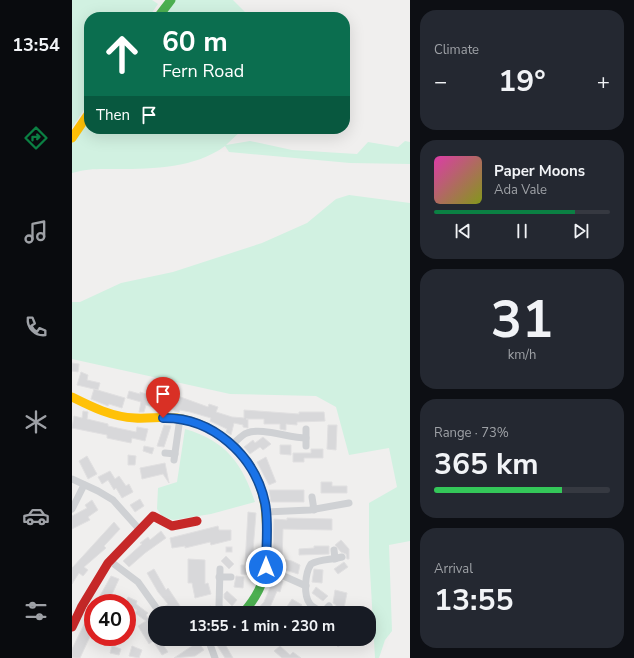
<!DOCTYPE html>
<meta charset="utf-8">
<style>
:root{--surface:#171b24;--page:#242831;--text:#f1f3f6;--muted:#9ea1a6;--line:#363941;--accent:#0b8043}
body{margin:0;font-family:"Nunito Sans",sans-serif;background:var(--page);color:var(--text);height:100vh;display:flex;flex-direction:column;font-size:15px;white-space:nowrap}
*{box-sizing:border-box;margin:0}
p{font-size:13px;color:var(--muted)}
.icon{flex:none;width:22px;height:22px;fill:none;stroke:currentColor;stroke-width:2;stroke-linecap:round;stroke-linejoin:round}
.map{position:relative;flex:1;overflow:hidden}
.sheet{display:flex;flex-direction:column;gap:10px;padding:10px;background:#0d0f14;width:224px}
.sheet>*{flex:none}
.top-card{position:absolute;left:12px;top:12px;width:266px;height:122px;border-radius:16px;box-shadow:0 4px 16px #0002;background:#0b6e4f;color:#fff;overflow:hidden}
.speed{position:absolute;left:12px;top:594px;display:flex;gap:8px;font-size:20px;font-weight:700;text-align:center}
.speed>*{display:grid;place-content:center;width:52px;height:52px;border-radius:50%;background:var(--surface);box-shadow:0 4px 16px #0002;line-height:1}
.speed .limit{border:6px solid #d22;background:#fff;color:#111}
.pin{position:absolute;display:grid;place-items:center;width:34px;height:34px;color:#fff;margin:-41px -17px;border-radius:50% 50% 50% 0;rotate:-45deg;box-shadow:0 0 4px #0007}
.pin .icon{rotate:45deg}
.me{position:absolute;width:44px;margin:-22px;rotate:0deg;stroke-linejoin:round;filter:drop-shadow(0 0 3px #0008)}
.turn{display:flex;align-items:center;gap:14px;height:84px;padding:0 12px;font-size:18px}
.turn .icon{width:52px;height:52px;stroke-width:2.5}
.turn b{display:block;font-size:28px;line-height:34px}
.then{display:flex;align-items:center;height:38px;padding:0 12px;background:#0003;gap:8px;font-size:15px}
.big{font-size:30px;font-weight:700;line-height:1.1}
.sheet .tile{flex:1;display:flex;flex-direction:column;justify-content:center;gap:6px;min-width:0;padding:0 14px;border-radius:16px;background:var(--page)}
.sheet .dial{align-items:center;gap:0}
.dial b{font-size:52px;line-height:1}
.song{display:flex;align-items:center;gap:12px}
.cover{width:48px;height:48px;border-radius:6px;background:linear-gradient(135deg,hsl(320 70% 55%),hsl(70 70% 35%))}
.played{height:4px;border-radius:2px;background:linear-gradient(90deg,var(--accent) 80%,var(--line) 80%)}
.keys{display:flex;justify-content:space-around;direction:ltr}
.heat{display:flex;justify-content:space-between;align-items:center;font-size:22px;direction:ltr}
.charge{height:6px;border-radius:3px;background:linear-gradient(90deg,#34c759 73%,var(--line) 0)}
.trip{position:absolute;left:76px;top:606px;width:228px;height:40px;border-radius:16px;background:var(--surface);box-shadow:0 4px 16px #0002;font-weight:700;line-height:40px;text-align:center}
main{display:flex;flex:1;min-height:0}
.tab-bar{display:flex;flex-direction:column;width:72px;justify-content:space-around;align-items:center;background:#090b0e;color:var(--muted)}
.tab-bar .icon{width:28px;height:28px}
.tab-bar .selected{color:var(--accent)}
.tab-bar b{font-size:18px;color:var(--text)}
.map>svg:first-child{display:block}
.green{fill:#d1f1e1}
.building{fill:#d8d8da;stroke:#e1e0e1}
.lines{fill:none;stroke-linecap:round;stroke-linejoin:round}
.street{stroke:#cfd1d4;stroke-width:7}
.fast{stroke:#4caf50;stroke-width:9}
.slow{stroke:#ffc107;stroke-width:9}
.jam{stroke:#c62828;stroke-width:9}
.route-casing{stroke:#114b97;stroke-width:10}
.route{stroke:#1a73e8;stroke-width:7}
</style>
<main>
<nav class="tab-bar">
<b>13:54</b>
<svg class="icon selected" aria-label="directions" viewBox="0 0 24 24"><path d="M12 3l9 9-9 9-9-9zM9 14v-3h6M13 9l2 2-2 2"/></svg>
<svg class="icon" aria-label="music" viewBox="0 0 24 24"><path d="M9 18V5l10-2v13"/><circle cx="6" cy="18" r="3"/><circle cx="16" cy="16" r="3"/></svg>
<svg class="icon" aria-label="phone" viewBox="0 0 24 24"><path d="M5 4h4l2 5-3 2q2 4 5 5l2-3 5 2v4C11 20 4 13 5 4z"/></svg>
<svg class="icon" aria-label="climate" viewBox="0 0 24 24"><path d="M12 3v18M4 7l16 10M4 17L20 7"/></svg>
<svg class="icon" aria-label="car" viewBox="0 0 24 24"><path d="M5 17H2v-5l4-1 3-4h7l3 4 3 1v5h-3M9 17h6M6 11h13"/><circle cx="7" cy="17" r="2"/><circle cx="17" cy="17" r="2"/></svg>
<svg class="icon" aria-label="filters" viewBox="0 0 24 24"><path d="M4 7h16M4 17h16"/><circle cx="9" cy="7" r="2"/><circle cx="15" cy="17" r="2"/></svg>
</nav>
<div class="map">
<svg width="338" height="658" viewBox="0 0 338 658">
<rect width="100%" height="100%" fill="#f0efee"/>
<g class="green">
<path d="M 0,0 L 80,0 L 86,4 L 77,17 L 17,17 L 17,102 L 0,128 Z"/>
<path d="M 103,0 L 161,0 L 178,17 L 90,17 Z"/>
<path d="M 17,119 L 17,129 L 171,129 L 154,145 L 178,141 L 220,150 L 285,154 L 296,142 L 326,147 L 333,141 L 338,142 L 338,164 L 278,163 L 157,152 L 153,146 C 123,168 82,169 46,169 C 29,169 16,168 0,173 L 0,142 Z"/>
<path d="M 277,195 L 338,203 L 338,541 L 317,545 L 320,631 L 313,640 L 307,658 L 303,658 L 297,553 L 297,503 L 325,487 L 317,448 L 277,455 L 264,407 L 244,396 L 158,394 L 0,359 L 0,302 L 8,302 L 49,283 L 101,272 L 190,243 L 235,223 L 264,199 Z"/>
<path d="M 113,429 C 154,441 170,463 183,502 L 139,514 L 101,520 L 90,516 L 85,509 L 86,488 L 105,482 Z"/>
</g>
<g class="building">
<path d="M 0,363 L 7,364 L 6,372 L 0,371 Z"/>
<path d="M 9,372 L 16,375 L 15,380 L 28,383 L 26,390 L 5,385 Z"/>
<path d="M 22,389 L 53,398 L 50,408 L 37,404 L 36,406 L 19,399 Z"/>
<path d="M 57,391 L 68,394 L 68,392 L 89,399 L 90,396 L 101,399 L 103,395 L 136,407 L 137,404 L 146,407 L 144,412 L 160,417 L 172,418 L 172,410 L 227,414 L 227,412 L 252,412 L 253,421 L 225,422 L 225,425 L 214,424 L 214,430 L 212,430 L 208,429 L 208,424 L 192,424 L 192,419 L 174,419 L 176,419 L 176,428 L 171,427 L 171,425 L 162,423 L 159,435 L 154,432 L 155,429 L 138,421 L 139,418 L 118,412 L 108,410 L 107,412 L 102,411 L 102,410 L 85,405 L 84,408 L 74,405 L 72,412 L 67,412 L 69,402 L 55,398 Z"/>
<path d="M 11,411 L 16,412 L 15,419 L 36,424 L 36,426 L 64,432 L 65,427 L 76,429 L 73,441 L 60,438 L 59,443 L 35,438 L 35,435 L 0,428 L 2,416 L 10,418 Z"/>
<path d="M 92,425 L 99,426 L 92,447 L 85,446 Z"/>
<path d="M 256,425 L 265,425 L 264,450 L 255,449 Z"/>
<path d="M 191,437 L 199,444 L 191,450 L 188,447 L 178,454 L 172,447 L 181,440 L 183,443 Z"/>
<path d="M 208,445 L 219,445 L 219,455 L 208,454 Z"/>
<path d="M 72,446 L 82,448 L 80,454 L 71,451 Z"/>
<path d="M 239,449 L 251,449 L 251,458 L 232,458 L 232,462 L 221,462 L 221,453 L 239,453 Z"/>
<path d="M 56,455 L 64,456 L 63,465 L 56,465 Z"/>
<path d="M 15,456 L 25,474 L 16,479 L 7,461 Z"/>
<path d="M 194,457 L 204,482 L 197,485 L 185,462 Z"/>
<path d="M 93,463 L 97,483 L 91,474 L 70,479 L 68,468 Z"/>
<path d="M 38,471 L 43,479 L 47,476 L 54,486 L 57,484 L 61,492 L 50,498 L 44,488 L 42,490 L 36,480 L 30,484 L 26,477 Z"/>
<path d="M 249,482 L 260,482 L 260,486 L 275,486 L 275,493 L 249,493 Z"/>
<path d="M 197,490 L 232,490 L 232,502 L 199,502 Z"/>
<path d="M 68,499 L 72,506 L 63,512 L 58,505 Z"/>
<path d="M 20,500 L 26,510 L 16,517 L 18,520 L 0,529 L 0,516 L 15,508 L 13,505 Z"/>
<path d="M 176,512 L 184,513 L 180,563 L 179,575 L 169,574 L 169,565 L 173,565 Z"/>
<path d="M 215,518 L 260,519 L 260,530 L 211,529 L 210,559 L 220,561 L 228,565 L 226,574 L 201,566 L 204,554 L 201,554 L 202,519 L 215,520 Z"/>
<path d="M 42,522 L 48,529 L 32,546 L 34,548 L 12,567 L 16,570 L 11,576 L 7,573 L 0,584 L 0,568 Z"/>
<path d="M 146,526 L 147,530 L 159,530 L 159,540 L 139,545 L 138,542 L 113,548 L 113,546 L 100,548 L 98,538 Z"/>
<path d="M 89,531 L 94,538 L 73,553 L 57,567 L 51,561 L 70,544 L 68,543 L 76,537 L 78,540 Z"/>
<path d="M 269,540 L 277,549 L 277,559 L 275,559 L 274,554 L 269,552 L 263,545 Z"/>
<path d="M 242,546 L 257,546 L 257,554 L 227,555 L 227,549 L 242,548 Z"/>
<rect x="154" y="547" width="6" height="5"/>
<path d="M 154,556 L 162,564 L 157,569 L 149,561 Z"/>
<path d="M 116,559 L 133,560 L 133,584 L 136,583 L 139,594 L 123,598 L 120,583 L 116,583 Z"/>
<path d="M 272,562 L 276,567 L 266,574 L 262,569 Z"/>
<path d="M 82,569 L 94,590 L 96,588 L 110,609 L 104,613 L 96,613 L 92,607 L 96,604 L 86,592 L 75,573 Z"/>
<path d="M 242,569 L 251,570 L 250,583 L 240,582 Z"/>
<path d="M 39,576 L 47,579 L 36,603 L 24,603 Z"/>
<path d="M 164,576 L 172,577 L 171,588 L 162,587 Z"/>
<path d="M 202,578 L 211,581 L 208,592 L 205,591 L 198,607 L 191,613 L 182,613 L 192,602 Z"/>
<path d="M 244,587 L 256,596 L 251,601 L 240,593 Z"/>
<path d="M 263,590 L 275,593 L 271,613 L 263,613 L 264,605 L 261,603 Z"/>
<path d="M 155,591 L 165,600 L 160,606 L 152,598 L 152,594 Z"/>
<path d="M 56,597 L 65,601 L 64,604 L 76,613 L 74,615 L 83,629 L 83,639 L 87,639 L 96,652 L 90,655 L 81,641 L 77,644 L 66,626 L 74,621 L 63,613 L 65,610 L 53,603 Z"/>
<path d="M 220,599 L 230,605 L 225,613 L 212,611 Z"/>
<path d="M 21,606 L 21,630 L 8,658 L 2,658 L 0,657 L 0,649 Z"/>
<path d="M 139,606 L 141,613 L 119,613 L 119,611 Z"/>
<path d="M 141,639 L 150,639 L 161,658 L 153,658 Z"/>
<path d="M 265,639 L 277,639 L 266,647 L 262,642 Z"/>
<path d="M 126,642 L 132,650 L 123,656 L 102,658 Z"/>
<path d="M 40,646 L 49,649 L 47,655 L 38,653 Z"/>
<path d="M 60,646 L 70,650 L 67,658 L 57,656 Z"/>
<path d="M 208,646 L 218,655 L 221,652 L 229,658 L 210,658 L 202,651 Z"/>
</g>
<g class="lines">
<g class="street">
<path d="M 234,429 L 234,446"/>
<path d="M 160,445 C 165,441 169,435 175,433 C 189,427 217,438 234,438"/>
<path d="M 93,453 L 103,454"/>
<path d="M 102,460 L 108,418"/>
<path d="M 0,479 L 26,491 L 41,500 L 67,529"/>
<path d="M 240,497 L 242,510"/>
<path d="M 0,509 L 12,485"/>
<path d="M 194,512 L 238,510 L 277,503"/>
<path d="M 262,550 L 263,559"/>
<path d="M 38,561 L 66,582 L 88,613"/>
<path d="M 148,569 L 147,606 L 151,613"/>
<path d="M 193,572 L 207,574 L 234,586"/>
<path d="M 147,577 L 159,577"/>
<path d="M 257,606 L 251,612 C 247,610 241,608 238,604 C 231,595 233,573 239,564 C 248,559 259,560 270,557"/>
<path d="M 136,639 L 143,658"/>
</g>
<g class="fast">
<path d="M 86,17 L 99,0"/>
<path d="M 171,613 C 184,598 192,584 194,564"/>
</g>
<g class="slow">
<path d="M 0,138 L 17,113"/>
<path d="M 0,397 C 20,407 40,417 63,418 C 77,419 91,416 105,418 C 147,425 184,458 192,501 C 196,521 195,544 194,564"/>
</g>
<path class="jam" d="M 0,627 L 10,606 L 36,563 L 81,516 L 100,526 L 125,521"/>
</g>
<g class="lines">
<defs>
<path id="route" d="M 91,418 C 140,417 183,455 193,503 C 197,523 194,546 194,567"/>
</defs>
<use href="#route" class="route-casing"/>
<use href="#route" class="route"/>
</g>
</svg>
<div class="speed"><div class="limit">40</div></div>
<div class="pin" style="left:91px;top:418px;background:#d93025"><svg class="icon" aria-label="arrive" viewBox="0 0 24 24"><path d="M6 21V4h12l-3 4 3 4H6"/></svg></div>
<svg class="me" style="left:194px;top:567px" viewBox="-20 -20 40 40"><circle r="17" fill="#1a73e8" stroke="#fff" stroke-width="3"/><path d="M0-11L8 9 0 5-8 9z" fill="#fff"/></svg>
<div class="trip">13:55 · 1 min · 230 m</div>
<div class="top-card">
<div class="turn"><svg class="icon" aria-label="ahead" viewBox="0 0 24 24"><path d="M12 20V5M6 11l6-6 6 6"/></svg><div><b>60 m</b>Fern Road</div></div>
<div class="then">Then<svg class="icon" aria-label="arrive" viewBox="0 0 24 24"><path d="M6 21V4h12l-3 4 3 4H6"/></svg></div>
</div>
</div>
<section class="sheet">
<div class="tile"><p>Climate</p>
<div class="heat"><a>−</a><b class="big">19°</b><a>+</a></div>
</div>
<div class="tile">
<div class="song"><i class="cover"></i><div><b>Paper Moons</b><p>Ada Vale</p></div></div>
<div class="played"></div>
<div class="keys"><svg class="icon" aria-label="previous" viewBox="0 0 24 24"><path d="M18 5L8 12l10 7zM5 5v14"/></svg><svg class="icon" aria-label="pause" viewBox="0 0 24 24"><path d="M8 5v14M16 5v14"/></svg><svg class="icon" aria-label="next" viewBox="0 0 24 24"><path d="M6 5l10 7-10 7zM19 5v14"/></svg></div>
</div>
<div class="tile dial"><b>31</b><p>km/h</p></div>
<div class="tile"><p>Range · 73%</p><b class="big">365 km</b><div class="charge"></div></div>
<div class="tile"><p>Arrival</p><b class="big">13:55</b></div>
</section>
</main>
